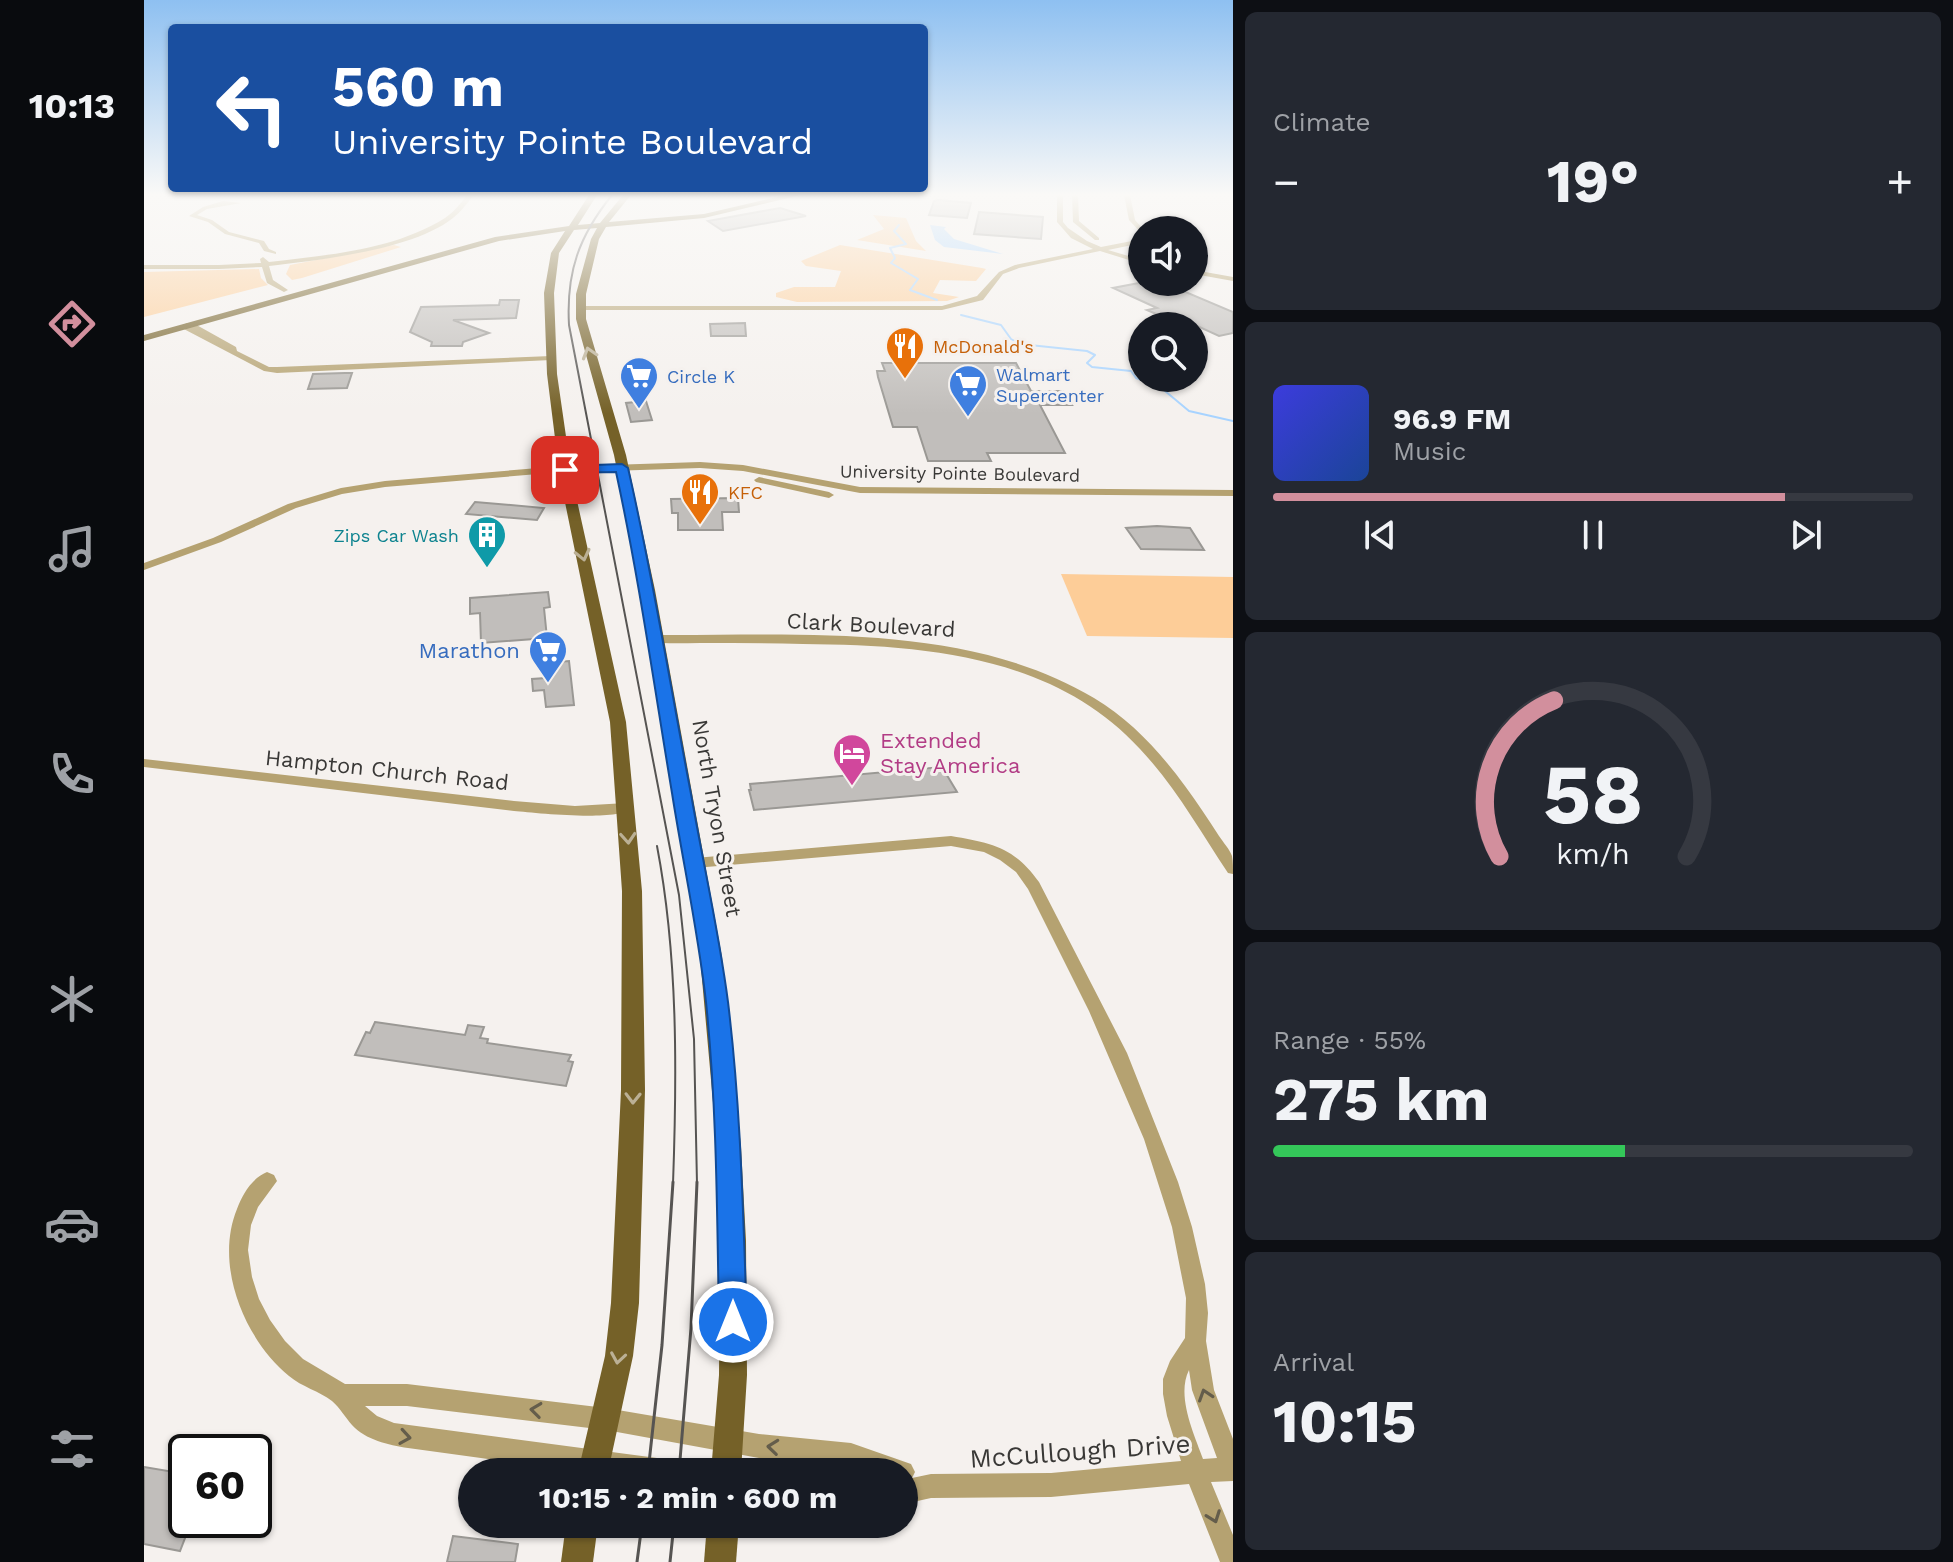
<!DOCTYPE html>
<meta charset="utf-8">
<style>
:root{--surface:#171b24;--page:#242831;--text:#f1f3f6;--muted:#9ea1a6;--line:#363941;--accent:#d28f9d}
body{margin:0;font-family:"Work Sans",sans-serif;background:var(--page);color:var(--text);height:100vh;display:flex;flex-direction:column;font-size:30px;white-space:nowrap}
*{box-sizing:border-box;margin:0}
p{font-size:26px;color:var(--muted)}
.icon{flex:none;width:44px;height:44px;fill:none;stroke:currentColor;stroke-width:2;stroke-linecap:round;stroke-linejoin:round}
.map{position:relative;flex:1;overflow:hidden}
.side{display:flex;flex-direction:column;gap:12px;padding:12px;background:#0d0f14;width:720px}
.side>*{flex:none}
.guide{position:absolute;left:24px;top:24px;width:760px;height:168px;border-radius:8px;box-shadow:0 2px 6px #0004;background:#1a4fa0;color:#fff;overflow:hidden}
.buttons{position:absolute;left:984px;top:216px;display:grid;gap:16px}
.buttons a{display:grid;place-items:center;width:80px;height:80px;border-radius:50%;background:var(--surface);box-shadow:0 2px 6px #0004;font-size:40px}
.speed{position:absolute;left:24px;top:1434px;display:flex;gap:16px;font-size:40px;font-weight:700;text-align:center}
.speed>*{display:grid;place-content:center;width:104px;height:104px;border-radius:50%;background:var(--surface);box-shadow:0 2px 6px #0004;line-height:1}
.speed .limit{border:4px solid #111;border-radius:12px;background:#fff;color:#111}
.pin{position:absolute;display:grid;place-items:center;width:68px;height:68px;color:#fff;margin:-34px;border-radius:16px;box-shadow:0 4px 12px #0006}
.me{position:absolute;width:88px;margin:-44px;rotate:0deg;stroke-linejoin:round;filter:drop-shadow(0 0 6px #0008)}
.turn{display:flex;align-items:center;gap:28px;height:168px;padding:0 32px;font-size:36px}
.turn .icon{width:104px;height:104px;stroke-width:2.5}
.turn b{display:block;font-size:56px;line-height:68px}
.big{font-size:60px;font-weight:700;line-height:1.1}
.side .widget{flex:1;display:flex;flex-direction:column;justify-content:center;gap:12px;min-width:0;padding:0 28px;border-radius:12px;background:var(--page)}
.side .dial{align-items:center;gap:0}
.dial svg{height:208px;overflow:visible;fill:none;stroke:var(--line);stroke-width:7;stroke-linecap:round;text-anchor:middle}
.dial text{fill:var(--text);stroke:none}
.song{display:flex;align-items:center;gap:24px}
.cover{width:96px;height:96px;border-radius:12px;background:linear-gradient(135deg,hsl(240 70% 55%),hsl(220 70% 35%))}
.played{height:8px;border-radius:4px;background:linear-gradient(90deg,var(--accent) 80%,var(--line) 80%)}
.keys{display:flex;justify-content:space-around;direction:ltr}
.heat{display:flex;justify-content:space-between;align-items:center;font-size:44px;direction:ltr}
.charge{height:12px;border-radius:6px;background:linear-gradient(90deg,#34c759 55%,var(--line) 0)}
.trip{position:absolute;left:314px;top:1458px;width:460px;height:80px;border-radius:40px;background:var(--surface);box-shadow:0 2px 6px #0004;font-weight:700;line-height:80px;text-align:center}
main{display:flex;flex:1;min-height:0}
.tab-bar{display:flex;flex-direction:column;width:144px;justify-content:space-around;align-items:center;background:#090b0e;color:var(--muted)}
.tab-bar .icon{width:56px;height:56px}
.tab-bar .current{color:var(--accent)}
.tab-bar b{font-size:36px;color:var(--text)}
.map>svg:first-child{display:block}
.green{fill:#fdcd98}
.water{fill:#a7d3ff}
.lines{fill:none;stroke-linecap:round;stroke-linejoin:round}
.stream{stroke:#a7d3ff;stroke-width:2}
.building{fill:#c1bebb;stroke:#9a9894;stroke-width:2}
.minor{fill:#b5a271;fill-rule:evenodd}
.major{fill:#756128;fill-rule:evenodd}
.tram-far1{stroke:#565452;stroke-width:2}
.tram{stroke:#565452;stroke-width:3}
.oneway{stroke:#bbb095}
.oneway2{stroke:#645d4b}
.route{fill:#1a73e8;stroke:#114b97;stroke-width:2}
.labels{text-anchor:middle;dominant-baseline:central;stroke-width:6;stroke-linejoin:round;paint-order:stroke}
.far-food-label{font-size:18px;fill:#c56008;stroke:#f5f1ee;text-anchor:start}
.far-shop-label{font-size:18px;fill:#366cbe;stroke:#f5f1ee;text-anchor:start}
.far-street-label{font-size:18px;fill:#393836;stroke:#f5f1ee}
.far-culture-label{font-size:18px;fill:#0d838f;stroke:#f5f1ee;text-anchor:end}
.street-label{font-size:22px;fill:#393836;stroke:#f5f1ee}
.shop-label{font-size:22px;fill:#366cbe;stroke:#f5f1ee;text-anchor:end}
.hotel-label{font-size:22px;fill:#b23c85;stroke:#f5f1ee;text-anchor:start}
.near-street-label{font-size:26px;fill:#393836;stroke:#f5f1ee}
</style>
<main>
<nav class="tab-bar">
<b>10:13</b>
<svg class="icon current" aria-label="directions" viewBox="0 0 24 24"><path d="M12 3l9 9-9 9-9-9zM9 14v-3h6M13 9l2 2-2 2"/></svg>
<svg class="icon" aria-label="music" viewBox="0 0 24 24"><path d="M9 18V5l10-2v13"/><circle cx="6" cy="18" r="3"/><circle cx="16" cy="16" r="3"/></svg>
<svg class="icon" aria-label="phone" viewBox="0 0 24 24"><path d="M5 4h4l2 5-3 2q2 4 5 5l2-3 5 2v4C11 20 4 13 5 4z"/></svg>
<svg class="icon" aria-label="climate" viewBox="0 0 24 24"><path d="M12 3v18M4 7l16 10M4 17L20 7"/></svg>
<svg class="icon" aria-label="car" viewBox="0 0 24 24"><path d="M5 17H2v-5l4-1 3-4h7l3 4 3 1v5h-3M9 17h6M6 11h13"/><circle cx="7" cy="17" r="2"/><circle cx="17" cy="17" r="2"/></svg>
<svg class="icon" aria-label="filters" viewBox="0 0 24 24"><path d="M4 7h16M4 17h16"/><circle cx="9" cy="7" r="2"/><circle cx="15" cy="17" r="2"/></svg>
</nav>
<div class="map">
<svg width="1089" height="1562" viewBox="0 0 1089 1562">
<rect width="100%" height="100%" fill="#f5f1ee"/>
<g class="green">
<path d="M 729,215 L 762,218 L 772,241 L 782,251 L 713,240 L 740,229 Z"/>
<path d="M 250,245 L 257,247 L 158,278 L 148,280 L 142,274 L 146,265 Z"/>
<path d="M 696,245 L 838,268 L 842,269 L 832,281 L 796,280 L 789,293 L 815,297 L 803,301 L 653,302 L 632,297 L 632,293 L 650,287 L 691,287 L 697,271 L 662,266 L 657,261 Z"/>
<path d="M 115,269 L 117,278 L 124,285 L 0,317 L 0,272 Z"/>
<path d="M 917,574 L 1089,577 L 1089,638 L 943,636 Z"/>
</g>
<path class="water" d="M 786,225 L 802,227 L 800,229 L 810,239 L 859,254 L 800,247 L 791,240 Z"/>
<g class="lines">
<g class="stream">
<path d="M 755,225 L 750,231 L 762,244 L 746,248 L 751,258 L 747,263 L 774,279 L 766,290 L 793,300"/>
<path d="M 817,315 L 857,325 L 867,339 L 876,344 L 943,351 L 951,355 L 943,363 L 948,367 L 987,371 L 992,378 L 1015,386 L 1045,411 L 1089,421"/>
</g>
</g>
<g class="building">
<path d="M 795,200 L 827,203 L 823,218 L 785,215 L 790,201 Z"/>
<path d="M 636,208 L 662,216 L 579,231 L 564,221 Z"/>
<path d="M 835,212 L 899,217 L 897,239 L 830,234 Z"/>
<path d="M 1000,282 L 1018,282 L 1089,312 L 1089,333 L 1075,336 L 1036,318 L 1026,320 L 1003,310 L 1013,308 L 969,288 Z"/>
<path d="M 356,300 L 375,300 L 372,318 L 309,320 L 345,333 L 319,342 L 318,346 L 287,346 L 288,342 L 266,332 L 277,307 L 355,305 Z"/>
<path d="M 601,323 L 602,336 L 567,336 L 566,324 Z"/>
<path d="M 738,363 L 872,363 L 887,391 L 919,391 L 928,405 L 896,405 L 921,453 L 843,453 L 847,461 L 784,461 L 773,427 L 749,427 L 734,377 L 733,371 L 741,371 Z"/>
<path d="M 201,373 L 208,373 L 203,388 L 164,389 L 169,374 Z"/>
<path d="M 502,401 L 508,420 L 487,422 L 482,403 Z"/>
<path d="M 594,498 L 595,512 L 578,512 L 579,530 L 534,530 L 534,513 L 528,513 L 527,499 Z"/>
<path d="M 331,502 L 400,508 L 393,520 L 322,514 Z"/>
<path d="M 1013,526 L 1046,528 L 1060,550 L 997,549 L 982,528 Z"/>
<path d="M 404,592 L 406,607 L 400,608 L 403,638 L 337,643 L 336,613 L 326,614 L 326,598 Z"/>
<path d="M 425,661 L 430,705 L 402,707 L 400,690 L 389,691 L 388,679 L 402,678 L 400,663 Z"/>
<path d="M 798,767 L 813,792 L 610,810 L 605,790 L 607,790 L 606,784 Z"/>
<path d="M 231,1022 L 321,1035 L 324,1025 L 340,1027 L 336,1038 L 344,1039 L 343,1043 L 427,1055 L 424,1061 L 429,1062 L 422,1086 L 211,1055 L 222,1032 L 226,1033 Z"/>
<path d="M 0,1467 L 42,1474 L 42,1520 L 48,1520 L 36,1551 L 0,1544 Z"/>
<path d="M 309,1536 L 374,1544 L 371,1562 L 303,1562 Z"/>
</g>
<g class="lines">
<g class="minor">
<path d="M 323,195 L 330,195 C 323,203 317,212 309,218 C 269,250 175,260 125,266 L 129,280 L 144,290 L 140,292 L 123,283 L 118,267 L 75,269 L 0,269 L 0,265 L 75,265 L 117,263 L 116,259 L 119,257 L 125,262 C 184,255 250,250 301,218 C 310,212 317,203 323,195 Z"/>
<path d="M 913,195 L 919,195 L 919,222 L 924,228 L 943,241 L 957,247 L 998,239 L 998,243 L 964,250 L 998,260 L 998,264 L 956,251 L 875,268 L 859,274 L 839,300 L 798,310 L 436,310 L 432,308 L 436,306 L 798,306 L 833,296 L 855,272 L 871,265 L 949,249 L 927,238 L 913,222 Z"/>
<path d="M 928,195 L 934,195 L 935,221 L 955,238 L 955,240 L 951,240 L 929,222 Z"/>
<path d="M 980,195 L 986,195 L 991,220 L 1000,230 L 998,234 L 985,220 Z"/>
<path d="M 79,201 L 97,203 L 63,209 L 53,215 L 68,220 L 85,232 L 120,241 L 125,249 L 132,252 L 132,254 L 120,251 L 115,243 L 81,234 L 64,222 L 45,216 L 59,207 Z"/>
<path d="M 1050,270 L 1089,277 L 1089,281 L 1050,274 Z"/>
<path d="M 43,323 L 49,323 L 92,347 L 93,351 L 125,367 L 133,367 L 407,356 L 411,358 L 407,360 L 133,373 L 120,371 L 36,327 Z"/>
<path d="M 556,462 L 599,465 L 716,487 L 1089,490 L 1089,496 L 716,493 L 599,471 L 556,468 L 406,473 L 241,487 L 198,494 L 152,508 L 77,542 L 0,570 L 0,563 L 69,538 L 144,504 L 197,488 L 241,481 L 406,467 Z"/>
<path d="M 615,477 L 685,492 L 690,495 L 685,498 L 612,482 L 610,480 Z"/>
<path d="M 512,635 C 655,636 823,622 950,698 C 987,720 1016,752 1041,786 C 1053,802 1064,819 1075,836 C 1079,842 1086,850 1088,856 C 1089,861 1089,869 1089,874 L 1084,873 C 1056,831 1031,786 996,749 C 910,655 779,645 659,644 C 625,643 591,643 556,643 C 540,643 523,644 508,642 L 506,639 L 508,636 Z"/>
<path d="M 0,759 L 370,801 L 431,806 L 482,803 L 489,808 C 474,822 393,813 370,811 L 0,767 Z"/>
<path d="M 807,836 C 848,843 870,847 895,882 L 983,1053 L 1034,1182 L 1048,1227 L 1061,1284 L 1064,1313 L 1062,1341 L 1070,1390 L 1089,1439 L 1089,1481 L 1067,1482 L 1089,1535 L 1089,1562 L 1076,1562 L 1045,1484 L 907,1497 L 787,1498 L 760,1504 L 760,1472 L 723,1472 L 707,1467 L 615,1458 L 462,1430 L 263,1406 L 221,1406 L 233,1416 L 250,1423 L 528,1460 L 536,1464 L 540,1472 L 440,1472 L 264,1448 C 244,1445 222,1440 208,1425 C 201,1417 196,1408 188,1401 C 175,1391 158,1387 145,1376 C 100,1339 70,1265 93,1209 C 98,1195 108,1178 123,1172 L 130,1175 L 133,1181 L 114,1207 L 107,1225 L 104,1250 L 108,1277 L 115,1299 L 126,1320 L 141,1341 L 159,1359 L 201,1384 L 263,1384 L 462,1408 L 615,1434 L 707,1443 L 767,1464 L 771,1472 L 768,1478 L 787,1474 L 907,1473 L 1037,1461 L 1023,1416 L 1019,1394 L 1019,1379 L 1026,1361 L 1041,1338 L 1042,1298 L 1028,1227 L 1000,1139 L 945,1011 L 884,889 L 872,872 L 856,860 L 840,852 L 807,846 L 551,868 L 546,867 L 543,863 L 546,859 L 551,858 ZM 1045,1370 L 1048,1390 L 1073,1458 L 1059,1459 C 1050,1434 1032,1396 1045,1370 Z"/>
</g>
<g class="major">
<path d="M 445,195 L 453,195 L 434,225 L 456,223 L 479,195 L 487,195 L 465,222 L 560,214 L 642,195 L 657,195 L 560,218 L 462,227 L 455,239 L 442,294 L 442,319 L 482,455 L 511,590 L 578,957 L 597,1147 L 602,1241 L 603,1375 L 597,1472 L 567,1472 L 575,1375 L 576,1241 L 573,1147 L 556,957 L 497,590 L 470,455 L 432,319 L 432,294 L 447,239 L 453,228 L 430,230 L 415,253 L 410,293 L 413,374 L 428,478 L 482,722 L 498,891 L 501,1090 L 495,1303 L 489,1356 L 464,1472 L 434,1472 L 461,1356 L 467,1303 L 477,1090 L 478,891 L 466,722 L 416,478 L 403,374 L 400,293 L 407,253 L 421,231 L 355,241 L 0,341 L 0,335 L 351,237 L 425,226 Z"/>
<path d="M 422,1524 L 454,1524 L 449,1562 L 417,1562 Z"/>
<path d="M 563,1524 L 595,1524 L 592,1562 L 560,1562 Z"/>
</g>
<g class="tram-far1">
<path d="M 468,195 C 435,236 422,272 425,325 L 535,895 L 550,1039 L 553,1184"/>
<path d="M 513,846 C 534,956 533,1073 529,1184"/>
</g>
<g class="tram">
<path d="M 504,1472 L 518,1345 L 529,1182"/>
<path d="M 535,1472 L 547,1328 L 553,1182"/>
<path d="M 493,1562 L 498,1524"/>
<path d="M 526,1562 L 530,1524"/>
</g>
</g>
<defs><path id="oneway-chevron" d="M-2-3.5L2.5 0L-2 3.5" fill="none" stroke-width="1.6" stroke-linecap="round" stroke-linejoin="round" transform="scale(2)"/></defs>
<g class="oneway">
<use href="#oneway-chevron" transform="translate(445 353) rotate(-107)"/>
<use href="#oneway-chevron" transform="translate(439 555) rotate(77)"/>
<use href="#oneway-chevron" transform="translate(484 838) rotate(86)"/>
<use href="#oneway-chevron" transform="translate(489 1098) rotate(91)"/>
<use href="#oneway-chevron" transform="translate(474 1358) rotate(99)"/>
</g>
<g class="oneway2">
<use href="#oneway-chevron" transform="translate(1061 1395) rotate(-108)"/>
<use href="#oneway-chevron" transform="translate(392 1410) rotate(-173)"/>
<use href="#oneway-chevron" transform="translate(261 1437) rotate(9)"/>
<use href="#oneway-chevron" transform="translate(629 1447) rotate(-174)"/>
<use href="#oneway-chevron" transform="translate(1070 1517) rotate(70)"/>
</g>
<linearGradient id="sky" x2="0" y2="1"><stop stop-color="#8ec0f1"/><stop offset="0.47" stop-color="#faf9f7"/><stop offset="1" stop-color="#faf9f7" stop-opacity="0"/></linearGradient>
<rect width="1089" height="414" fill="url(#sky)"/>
<path class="route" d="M 478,464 L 484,468 C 509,576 526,685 547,794 C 559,863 575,932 584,1002 C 597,1108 599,1215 603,1322 L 599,1331 L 589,1336 L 579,1331 L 575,1322 C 573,1215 573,1108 562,1002 C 554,931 539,863 528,793 C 510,685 495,578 472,472 L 421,473 L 415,470 L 421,466 Z"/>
<defs>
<symbol id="restaurant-pin" viewBox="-11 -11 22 30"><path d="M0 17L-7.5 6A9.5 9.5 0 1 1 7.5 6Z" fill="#e8710a" stroke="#f5f1ee"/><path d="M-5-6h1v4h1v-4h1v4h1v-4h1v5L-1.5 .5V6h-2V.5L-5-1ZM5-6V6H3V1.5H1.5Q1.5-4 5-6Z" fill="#fff"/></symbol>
<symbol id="supermarket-pin" viewBox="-11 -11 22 30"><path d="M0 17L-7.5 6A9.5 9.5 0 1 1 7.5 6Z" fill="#3f7fe0" stroke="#f5f1ee"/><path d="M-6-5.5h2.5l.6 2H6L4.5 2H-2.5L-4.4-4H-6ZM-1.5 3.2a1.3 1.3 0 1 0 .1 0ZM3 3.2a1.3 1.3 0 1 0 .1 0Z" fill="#fff"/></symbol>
<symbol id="building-pin" viewBox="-11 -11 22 30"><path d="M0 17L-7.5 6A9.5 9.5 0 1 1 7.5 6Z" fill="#0f9aa8" stroke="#f5f1ee"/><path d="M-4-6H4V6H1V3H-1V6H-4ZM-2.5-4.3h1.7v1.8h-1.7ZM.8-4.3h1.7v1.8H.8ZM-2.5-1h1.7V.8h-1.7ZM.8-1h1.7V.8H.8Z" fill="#fff"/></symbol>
<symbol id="hotel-pin" viewBox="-11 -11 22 30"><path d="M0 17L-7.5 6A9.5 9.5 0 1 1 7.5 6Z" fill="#d1479c" stroke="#f5f1ee"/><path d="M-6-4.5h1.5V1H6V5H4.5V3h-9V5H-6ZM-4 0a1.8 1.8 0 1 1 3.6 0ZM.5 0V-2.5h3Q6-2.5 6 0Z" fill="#fff"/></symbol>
</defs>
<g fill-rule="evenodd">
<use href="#restaurant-pin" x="739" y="324" width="44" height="60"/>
<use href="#supermarket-pin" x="473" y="354" width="44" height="60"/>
<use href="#supermarket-pin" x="802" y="362" width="44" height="60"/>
<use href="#restaurant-pin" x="534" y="470" width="44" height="60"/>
<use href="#building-pin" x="321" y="513" width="44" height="60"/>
<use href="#supermarket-pin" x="382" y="628" width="44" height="60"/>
<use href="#hotel-pin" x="686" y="731" width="44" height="60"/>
</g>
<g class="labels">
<g class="far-food-label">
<text x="789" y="346">McDonald's</text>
<text x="584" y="492">KFC</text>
</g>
<g class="far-shop-label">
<text x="852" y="374">Walmart<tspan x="852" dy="21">Supercenter</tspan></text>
<text x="523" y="376">Circle K</text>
</g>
<g class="far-street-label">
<text transform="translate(816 473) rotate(1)">University Pointe Boulevard</text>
</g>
<g class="far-culture-label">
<text x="315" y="535">Zips Car Wash</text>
</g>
<g class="street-label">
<text transform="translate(727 625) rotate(3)">Clark Boulevard</text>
<text transform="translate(243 770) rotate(6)">Hampton Church Road</text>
<text transform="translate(573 818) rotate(80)">North Tryon Street</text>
</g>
<g class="shop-label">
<text x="376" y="650">Marathon</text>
</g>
<g class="hotel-label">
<text x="736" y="740">Extended<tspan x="736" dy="25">Stay America</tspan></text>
</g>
<g class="near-street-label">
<text transform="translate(936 1451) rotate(-4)">McCullough Drive</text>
</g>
</g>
</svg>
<div class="buttons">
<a><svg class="icon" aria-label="sound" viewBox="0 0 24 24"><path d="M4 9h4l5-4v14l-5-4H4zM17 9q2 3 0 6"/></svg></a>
<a><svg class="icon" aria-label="search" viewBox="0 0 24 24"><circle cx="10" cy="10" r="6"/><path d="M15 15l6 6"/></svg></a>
</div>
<div class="speed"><div class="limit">60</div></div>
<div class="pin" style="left:421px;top:470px;background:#d93025"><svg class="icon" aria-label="arrive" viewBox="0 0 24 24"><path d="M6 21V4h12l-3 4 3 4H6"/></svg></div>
<svg class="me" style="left:589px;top:1322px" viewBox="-20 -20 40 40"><circle r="17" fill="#1a73e8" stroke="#fff" stroke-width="3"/><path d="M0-11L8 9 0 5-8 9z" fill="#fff"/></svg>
<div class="trip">10:15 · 2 min · 600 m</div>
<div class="guide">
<div class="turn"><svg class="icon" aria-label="left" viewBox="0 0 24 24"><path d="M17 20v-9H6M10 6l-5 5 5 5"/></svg><div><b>560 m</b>University Pointe Boulevard</div></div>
</div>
</div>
<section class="side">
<div class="widget"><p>Climate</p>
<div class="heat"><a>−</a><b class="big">19°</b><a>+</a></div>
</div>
<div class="widget">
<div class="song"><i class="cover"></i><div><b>96.9 FM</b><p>Music</p></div></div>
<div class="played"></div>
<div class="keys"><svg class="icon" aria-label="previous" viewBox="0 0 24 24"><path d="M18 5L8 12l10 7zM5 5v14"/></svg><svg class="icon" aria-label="pause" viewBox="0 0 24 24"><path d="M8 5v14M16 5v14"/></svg><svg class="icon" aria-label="next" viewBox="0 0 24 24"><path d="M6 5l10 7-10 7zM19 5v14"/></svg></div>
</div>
<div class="widget dial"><svg viewBox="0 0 100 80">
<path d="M14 69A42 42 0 1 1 86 69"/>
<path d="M14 69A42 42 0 0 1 35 9" stroke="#d28f9d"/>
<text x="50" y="56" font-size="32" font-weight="700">58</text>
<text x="50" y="72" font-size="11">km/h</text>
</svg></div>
<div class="widget"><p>Range · 55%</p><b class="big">275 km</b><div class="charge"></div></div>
<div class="widget"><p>Arrival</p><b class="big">10:15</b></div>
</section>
</main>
